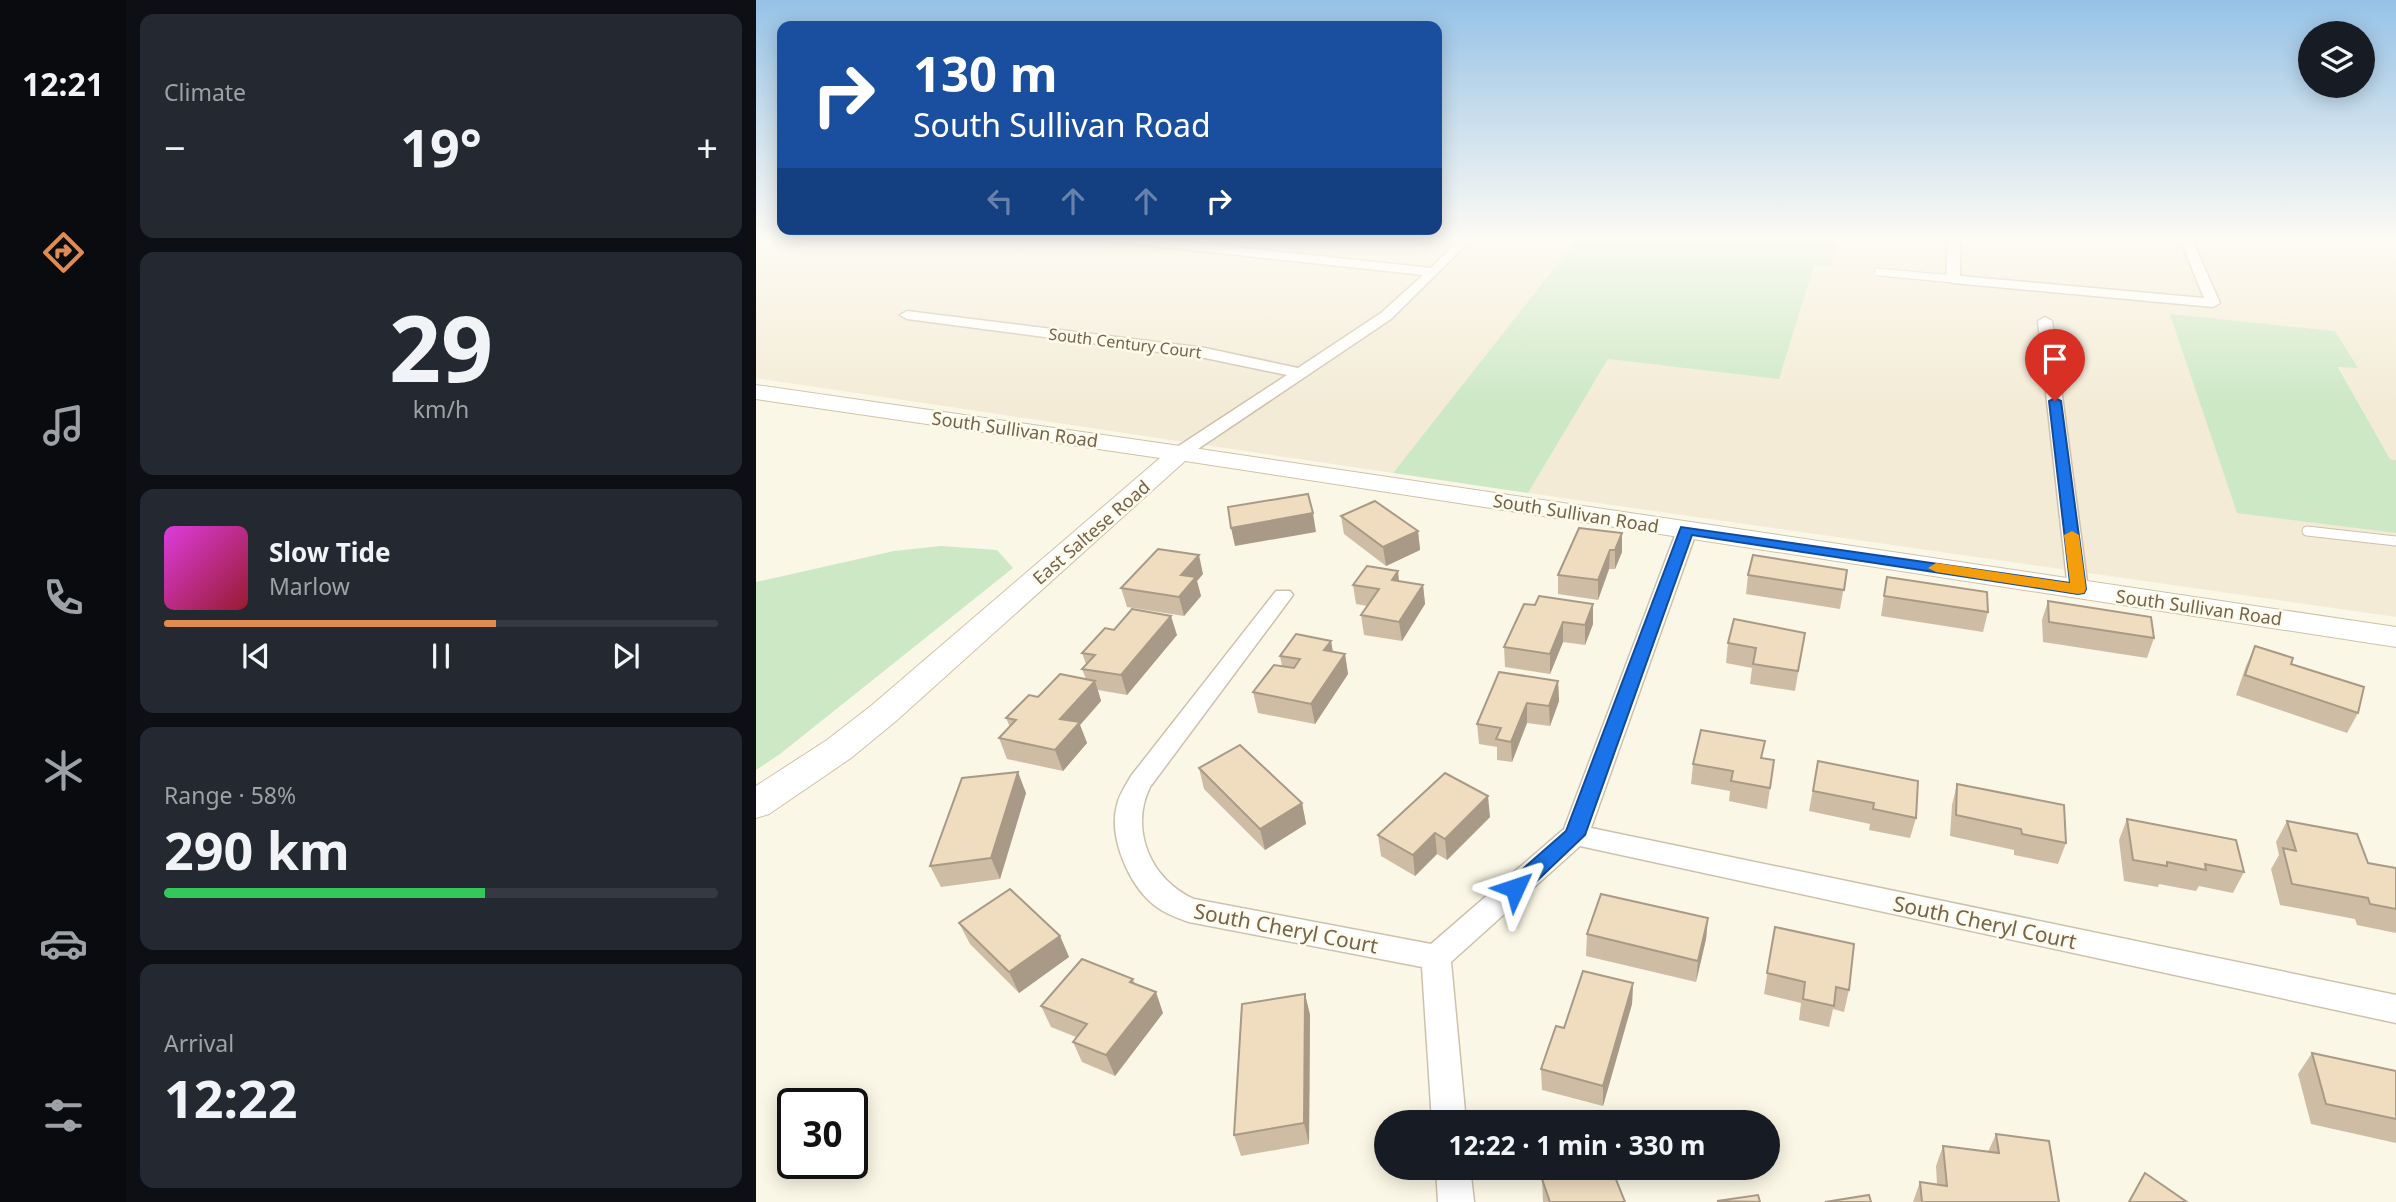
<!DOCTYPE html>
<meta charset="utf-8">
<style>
:root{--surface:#171b24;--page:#242831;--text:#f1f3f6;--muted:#9ea1a6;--line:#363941;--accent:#e08c50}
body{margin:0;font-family:"Noto Sans",sans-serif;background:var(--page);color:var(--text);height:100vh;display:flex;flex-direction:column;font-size:26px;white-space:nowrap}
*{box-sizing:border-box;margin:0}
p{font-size:23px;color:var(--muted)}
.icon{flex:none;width:38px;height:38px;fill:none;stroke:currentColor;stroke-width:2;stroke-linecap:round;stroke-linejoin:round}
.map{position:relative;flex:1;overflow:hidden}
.sheet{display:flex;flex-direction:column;gap:14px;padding:14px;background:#0d0f14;width:630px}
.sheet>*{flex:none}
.top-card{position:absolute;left:21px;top:21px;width:665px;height:214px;border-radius:14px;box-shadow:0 4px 18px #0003;background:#1a4fa0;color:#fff;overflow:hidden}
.controls{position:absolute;left:1542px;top:21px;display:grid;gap:14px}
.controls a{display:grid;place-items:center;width:77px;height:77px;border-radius:50%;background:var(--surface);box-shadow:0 4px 18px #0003;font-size:35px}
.speed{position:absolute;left:21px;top:1088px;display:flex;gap:14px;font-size:35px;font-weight:700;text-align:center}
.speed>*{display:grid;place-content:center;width:91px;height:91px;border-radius:50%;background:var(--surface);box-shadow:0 4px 18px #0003;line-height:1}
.speed .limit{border:4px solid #111;border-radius:10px;background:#fff;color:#111}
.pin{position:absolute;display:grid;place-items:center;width:60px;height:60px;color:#fff;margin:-72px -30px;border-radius:50% 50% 50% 0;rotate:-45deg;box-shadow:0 0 7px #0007}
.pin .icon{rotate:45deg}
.me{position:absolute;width:77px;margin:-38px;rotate:48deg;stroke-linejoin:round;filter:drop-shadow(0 0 5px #0008)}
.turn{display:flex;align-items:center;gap:24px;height:147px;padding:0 21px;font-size:32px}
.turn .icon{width:91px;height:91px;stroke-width:2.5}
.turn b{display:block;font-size:49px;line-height:60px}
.lanes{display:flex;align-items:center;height:66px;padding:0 21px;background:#0003;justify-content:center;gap:35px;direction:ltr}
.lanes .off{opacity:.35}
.big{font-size:52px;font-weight:700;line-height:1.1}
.sheet .card{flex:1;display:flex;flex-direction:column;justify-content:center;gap:10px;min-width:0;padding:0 24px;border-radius:14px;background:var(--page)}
.sheet .dial{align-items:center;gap:0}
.dial b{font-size:91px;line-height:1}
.song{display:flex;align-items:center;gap:21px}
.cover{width:84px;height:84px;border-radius:10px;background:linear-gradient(135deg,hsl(300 70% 55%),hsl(350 70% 35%))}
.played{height:7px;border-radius:4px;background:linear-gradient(90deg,var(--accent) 60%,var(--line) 60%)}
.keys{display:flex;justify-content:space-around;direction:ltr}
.heat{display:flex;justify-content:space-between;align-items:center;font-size:38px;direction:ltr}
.charge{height:10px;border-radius:5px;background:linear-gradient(90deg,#34c759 58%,var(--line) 0)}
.trip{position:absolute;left:618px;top:1110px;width:406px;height:70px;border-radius:35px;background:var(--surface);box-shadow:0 4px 18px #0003;font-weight:700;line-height:70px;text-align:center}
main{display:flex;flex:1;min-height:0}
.menu{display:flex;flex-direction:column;width:126px;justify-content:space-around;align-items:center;background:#090b0e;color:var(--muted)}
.menu .icon{width:49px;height:49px}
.menu .active{color:var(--accent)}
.menu b{font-size:32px;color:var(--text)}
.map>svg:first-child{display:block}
.residential{fill:#f3ebd5}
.green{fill:#cce8c5}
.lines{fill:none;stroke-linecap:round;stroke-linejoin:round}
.service-far1-casing{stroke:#cdc1ad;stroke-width:9}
.service-casing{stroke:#cdc1ad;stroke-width:11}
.minor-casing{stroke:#cdc1ad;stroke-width:3}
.secondary-casing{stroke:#cfc2aa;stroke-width:2}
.service-far1{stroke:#fff;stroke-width:7}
.service{stroke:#fff;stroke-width:9}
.minor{fill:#fff;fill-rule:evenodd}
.secondary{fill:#fff;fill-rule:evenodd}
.wall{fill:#cebda4}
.shaded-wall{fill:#a89a86}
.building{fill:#f0dcbf;stroke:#a89a86;stroke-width:2}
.route{fill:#1a73e8;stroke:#114b97;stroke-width:2}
.slow{fill:#f59e0b}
.labels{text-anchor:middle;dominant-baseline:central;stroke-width:5;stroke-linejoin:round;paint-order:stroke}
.far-street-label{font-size:16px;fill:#74624c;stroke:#fefbec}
.street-label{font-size:18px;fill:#74624c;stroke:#fefbec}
.near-street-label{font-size:21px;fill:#74624c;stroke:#fefbec}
</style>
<main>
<nav class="menu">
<b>12:21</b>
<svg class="icon active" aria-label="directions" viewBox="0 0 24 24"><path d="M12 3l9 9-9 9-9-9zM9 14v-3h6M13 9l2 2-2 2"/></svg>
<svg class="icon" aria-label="music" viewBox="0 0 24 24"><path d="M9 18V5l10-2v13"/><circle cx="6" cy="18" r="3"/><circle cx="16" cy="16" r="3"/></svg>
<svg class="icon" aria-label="phone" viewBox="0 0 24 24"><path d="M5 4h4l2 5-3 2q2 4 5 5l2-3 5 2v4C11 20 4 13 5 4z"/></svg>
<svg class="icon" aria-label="climate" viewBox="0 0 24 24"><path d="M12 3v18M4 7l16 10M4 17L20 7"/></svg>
<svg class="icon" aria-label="car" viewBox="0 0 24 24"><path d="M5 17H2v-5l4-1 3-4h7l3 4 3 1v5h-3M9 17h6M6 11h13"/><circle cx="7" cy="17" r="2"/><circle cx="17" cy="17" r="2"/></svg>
<svg class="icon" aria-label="filters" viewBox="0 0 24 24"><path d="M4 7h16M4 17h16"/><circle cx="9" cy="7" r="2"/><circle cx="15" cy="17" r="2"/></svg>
</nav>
<section class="sheet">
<div class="card"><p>Climate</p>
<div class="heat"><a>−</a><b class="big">19°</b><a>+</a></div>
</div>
<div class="card dial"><b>29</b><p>km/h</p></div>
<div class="card">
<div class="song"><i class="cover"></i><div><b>Slow Tide</b><p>Marlow</p></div></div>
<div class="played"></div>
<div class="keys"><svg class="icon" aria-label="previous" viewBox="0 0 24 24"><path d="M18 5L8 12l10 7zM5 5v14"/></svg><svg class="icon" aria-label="pause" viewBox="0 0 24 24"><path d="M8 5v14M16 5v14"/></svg><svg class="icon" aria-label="next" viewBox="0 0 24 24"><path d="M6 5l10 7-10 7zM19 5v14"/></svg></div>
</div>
<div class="card"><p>Range · 58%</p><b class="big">290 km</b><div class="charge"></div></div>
<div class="card"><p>Arrival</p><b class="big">12:22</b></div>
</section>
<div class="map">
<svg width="1640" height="1202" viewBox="0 0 1640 1202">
<rect width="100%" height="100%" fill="#fbf7e6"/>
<g class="residential">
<path d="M 0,237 L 775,237 L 820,241 L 637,473 L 0,378 Z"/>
<path d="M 1082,237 L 1640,237 L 1640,460 L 1634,459 L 1582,366 L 1601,368 L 1579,331 L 1415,315 L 1481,512 L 1640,533 L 1640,617 L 772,493 L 852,359 L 1023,378 L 1058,264 L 1074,266 Z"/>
</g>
<g class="green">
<path d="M 807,237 L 1082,237 L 1074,266 L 1058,265 L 1023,379 L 852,359 L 772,493 L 637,473 L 819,242 L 805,240 Z"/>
<path d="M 1414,314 L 1579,331 L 1602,368 L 1582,367 L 1634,459 L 1640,460 L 1640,533 L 1481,513 Z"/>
<path d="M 185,546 L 241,550 L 257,568 L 24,754 L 0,770 L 0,582 L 138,551 Z"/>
</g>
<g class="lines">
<defs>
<path id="service-far1" d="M 1122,272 L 1197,279"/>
<path id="service" d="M 1551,531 L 1640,541"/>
<g id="minor">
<path d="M 0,237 L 11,237 L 0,243 Z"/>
<path d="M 345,237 L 384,237 L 675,268 L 705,237 L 718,237 L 635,319 L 430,457 L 418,457 L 415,453 L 418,449 L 531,375 L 449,358 L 151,319 L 144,315 L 151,311 L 449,348 L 542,368 L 625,313 L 667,275 L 351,241 Z"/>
<path d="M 1192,237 L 1204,237 L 1204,276 L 1448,298 L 1423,237 L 1435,237 L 1464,303 L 1457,307 L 1197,283 L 1190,279 Z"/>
<path d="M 1289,317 L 1296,321 L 1332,589 L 1329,593 L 1315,593 L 1312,589 L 1282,321 Z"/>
<path d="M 931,524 L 941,530 L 835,828 L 1640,995 L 1640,1023 L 824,846 L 695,962 L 710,1122 L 676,1122 L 666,967 L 433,922 C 421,918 408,913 398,905 C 373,885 352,837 361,805 C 363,795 370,785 375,776 L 520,591 L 534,591 L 537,595 L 394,787 C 373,830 395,880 438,899 L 675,944 L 808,829 L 921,530 Z"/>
<path d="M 680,1167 L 714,1167 L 718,1202 L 682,1202 Z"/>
</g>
<path id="secondary" d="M 0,385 L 424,446 L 1640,627 L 1640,647 L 429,461 L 140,721 L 95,758 L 13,814 L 0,818 L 0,786 L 71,740 L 116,705 L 404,458 L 0,399 Z"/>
</defs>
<use href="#service-far1" class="service-far1-casing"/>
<use href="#service" class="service-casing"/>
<use href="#minor" class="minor-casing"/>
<use href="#secondary" class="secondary-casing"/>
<use href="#service-far1" class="service-far1"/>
<use href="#service" class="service"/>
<use href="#minor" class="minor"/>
<use href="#secondary" class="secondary"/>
</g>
<g class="wall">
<path d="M 585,516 L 662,531 L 664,550 L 630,566 L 588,534 Z"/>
<path d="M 823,528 L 866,552 L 859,569 L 853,569 L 842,600 L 802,594 L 802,575 Z"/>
<path d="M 1091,570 L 1084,609 L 990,594 L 992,575 Z"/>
<path d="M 447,574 L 441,581 L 445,596 L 428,616 L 371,607 L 365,588 Z"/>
<path d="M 1131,577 L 1232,612 L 1227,632 L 1125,616 Z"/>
<path d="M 643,581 L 667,585 L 669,604 L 646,641 L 608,635 L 605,615 L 611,606 L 600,604 L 597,585 Z"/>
<path d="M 1292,601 L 1398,638 L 1391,658 L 1287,642 L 1286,620 Z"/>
<path d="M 768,604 L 837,624 L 829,645 L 807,642 L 794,674 L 749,667 L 748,647 Z"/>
<path d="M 358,630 L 421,635 L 371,695 L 342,690 L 345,701 L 324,725 L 331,743 L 307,771 L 251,759 L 243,738 L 254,727 L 250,718 L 282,697 L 330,679 L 326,669 L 330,664 L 326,653 Z"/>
<path d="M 1049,633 L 1039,691 L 994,684 L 996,668 L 970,663 L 972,643 Z"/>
<path d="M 575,641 L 577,652 L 589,654 L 592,674 L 559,724 L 502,713 L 497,692 L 526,666 L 524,656 Z"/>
<path d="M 1499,646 L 1602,713 L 1591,733 L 1480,695 L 1490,666 Z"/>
<path d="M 802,681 L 803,701 L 794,726 L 771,723 L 756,762 L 741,760 L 741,747 L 723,744 L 721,724 Z"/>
<path d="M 1006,758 L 1018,760 L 1011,809 L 973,801 L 974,791 L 935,784 L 937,764 Z"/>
<path d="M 1062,761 L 1160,818 L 1154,838 L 1113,830 L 1114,824 L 1053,811 Z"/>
<path d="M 443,768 L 546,803 L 550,824 L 509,850 L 448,789 Z"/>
<path d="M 1201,784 L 1310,843 L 1302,864 L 1258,855 L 1258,850 L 1194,836 L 1196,805 Z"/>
<path d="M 270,793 L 244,879 L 185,887 L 174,866 Z"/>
<path d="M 734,817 L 691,860 L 681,854 L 659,876 L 625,856 L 622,835 Z"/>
<path d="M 1371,819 L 1488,872 L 1477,893 L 1443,886 L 1440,891 L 1403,884 L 1402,887 L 1368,881 L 1363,840 Z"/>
<path d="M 1531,821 L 1612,863 L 1640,868 L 1640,933 L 1601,925 L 1599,919 L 1524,905 L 1515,869 L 1523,855 L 1520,842 Z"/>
<path d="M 952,918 L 950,939 L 940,982 L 830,956 L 831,934 Z"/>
<path d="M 203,923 L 304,936 L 313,957 L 263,993 L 214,944 Z"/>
<path d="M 1019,927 L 1093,990 L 1088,1012 L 1077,1009 L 1073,1027 L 1043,1020 L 1045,1003 L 1008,994 Z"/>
<path d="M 377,979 L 379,984 L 407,1013 L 359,1076 L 326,1062 L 317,1042 L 320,1037 L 295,1027 L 285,1006 Z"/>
<path d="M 877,983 L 876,1004 L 847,1106 L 786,1090 L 785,1069 L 808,1028 Z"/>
<path d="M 549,994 L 554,1015 L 553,1144 L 485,1156 L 478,1135 Z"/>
<path d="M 1556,1053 L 1640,1071 L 1640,1143 L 1555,1124 L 1542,1074 Z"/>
<path d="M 1240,1134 L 1303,1202 L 1157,1202 L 1164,1182 L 1181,1184 L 1180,1166 L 1187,1146 L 1232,1152 Z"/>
<path d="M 786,1179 L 869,1202 L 787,1202 Z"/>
</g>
<g class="shaded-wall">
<path d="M 557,513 L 560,532 L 479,546 L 475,528 Z"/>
<path d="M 662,531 L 664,550 L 630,566 L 627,547 Z"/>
<path d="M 866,533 L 866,552 L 859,569 L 859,550 Z"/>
<path d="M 854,550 L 853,569 L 842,600 L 842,580 Z"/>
<path d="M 443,555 L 447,574 L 441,581 L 445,596 L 428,616 L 423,597 L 425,575 Z"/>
<path d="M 642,571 L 644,590 L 636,580 Z"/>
<path d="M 667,585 L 669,604 L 646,641 L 643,622 Z"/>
<path d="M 837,604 L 837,624 L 829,645 L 829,625 Z"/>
<path d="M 415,616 L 421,635 L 371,695 L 365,675 Z"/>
<path d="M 807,622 L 807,642 L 794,674 L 794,654 Z"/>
<path d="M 575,641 L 578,661 L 568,650 Z"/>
<path d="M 589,654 L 592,674 L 559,724 L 555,704 Z"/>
<path d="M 339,681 L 345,701 L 324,725 L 331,743 L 307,771 L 299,750 L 304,719 Z"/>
<path d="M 802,681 L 803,701 L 794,726 L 793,706 Z"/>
<path d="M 771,703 L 771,723 L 756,762 L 755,742 Z"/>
<path d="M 262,772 L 270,793 L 244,879 L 235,858 Z"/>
<path d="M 732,796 L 734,817 L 691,860 L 689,839 Z"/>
<path d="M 546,803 L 550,824 L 509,850 L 504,829 Z"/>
<path d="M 679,833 L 681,854 L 659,876 L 657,855 Z"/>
<path d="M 952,918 L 950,939 L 940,982 L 942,961 Z"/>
<path d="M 304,936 L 313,957 L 263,993 L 253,972 Z"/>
<path d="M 877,983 L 876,1004 L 847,1106 L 847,1086 Z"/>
<path d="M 400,992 L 407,1013 L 359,1076 L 350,1055 Z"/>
<path d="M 549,994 L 554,1015 L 553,1144 L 548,1123 Z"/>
</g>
<g class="building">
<path d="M 552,494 L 557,513 L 475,528 L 472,507 Z"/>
<path d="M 619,501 L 662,531 L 627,547 L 585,516 Z"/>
<path d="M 823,528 L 866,533 L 859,550 L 854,550 L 842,580 L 802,575 Z"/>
<path d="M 402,549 L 443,555 L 425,575 L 440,577 L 423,597 L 365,588 Z"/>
<path d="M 997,555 L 1091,570 L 1088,590 L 992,575 Z"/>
<path d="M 611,566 L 642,571 L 636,580 L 667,585 L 643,622 L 605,615 L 623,589 L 597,585 Z"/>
<path d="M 1131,577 L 1231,592 L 1232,612 L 1128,596 Z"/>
<path d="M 783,596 L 837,604 L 829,625 L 807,622 L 794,654 L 748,647 L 768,604 L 779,605 Z"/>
<path d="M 1292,601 L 1395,617 L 1398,638 L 1293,622 Z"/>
<path d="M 376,609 L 415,616 L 365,675 L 326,669 L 339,655 L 326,653 L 349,628 L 358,630 Z"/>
<path d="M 978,619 L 1049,633 L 1042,671 L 997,664 L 1000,648 L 972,643 Z"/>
<path d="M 540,634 L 575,641 L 568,650 L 589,654 L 555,704 L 497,692 L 518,665 L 538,668 L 544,659 L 524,656 Z"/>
<path d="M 1499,646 L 1537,658 L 1535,664 L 1608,687 L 1602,713 L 1489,675 Z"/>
<path d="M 743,672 L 802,681 L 793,706 L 771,703 L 755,742 L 740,739 L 745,728 L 721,724 Z"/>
<path d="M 304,674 L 339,681 L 304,719 L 324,722 L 299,750 L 243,738 L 260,720 L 250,718 L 273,695 L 282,697 Z"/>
<path d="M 945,730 L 1009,741 L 1005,758 L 1018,760 L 1014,788 L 975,781 L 977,771 L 937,764 Z"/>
<path d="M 484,745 L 546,803 L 504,829 L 443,768 Z"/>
<path d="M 1062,761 L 1162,781 L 1160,818 L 1117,809 L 1118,803 L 1057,791 Z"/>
<path d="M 262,772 L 235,858 L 174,866 L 206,778 Z"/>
<path d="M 689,773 L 732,796 L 689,839 L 679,833 L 657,855 L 622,835 Z"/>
<path d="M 1201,784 L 1308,805 L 1310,843 L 1266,834 L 1265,829 L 1200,815 Z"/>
<path d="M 1371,819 L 1480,840 L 1488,872 L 1449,864 L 1450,870 L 1411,862 L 1411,866 L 1377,860 Z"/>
<path d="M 1531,821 L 1601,834 L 1612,863 L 1640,868 L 1640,909 L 1614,904 L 1612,898 L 1536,884 L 1527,848 L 1540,851 Z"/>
<path d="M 254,889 L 304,936 L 253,972 L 203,923 Z"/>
<path d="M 845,894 L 952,918 L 942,961 L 831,934 Z"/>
<path d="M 1019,927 L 1098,944 L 1093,990 L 1080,987 L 1078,1006 L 1047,999 L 1049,982 L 1011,973 Z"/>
<path d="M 326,959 L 377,979 L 374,982 L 400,992 L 350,1055 L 317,1042 L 331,1024 L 285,1006 Z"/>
<path d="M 827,971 L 877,983 L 847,1086 L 785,1069 L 800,1026 L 808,1028 Z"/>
<path d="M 549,994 L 548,1123 L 478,1135 L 486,1004 Z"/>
<path d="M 1556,1053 L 1640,1071 L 1640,1119 L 1570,1104 Z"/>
<path d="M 1240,1134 L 1293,1141 L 1303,1202 L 1166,1202 L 1164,1182 L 1191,1186 L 1187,1146 L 1243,1153 Z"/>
<path d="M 817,1167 L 855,1167 L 869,1202 L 794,1202 L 786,1179 Z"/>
<path d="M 1389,1173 L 1431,1202 L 1373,1202 Z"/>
<path d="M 1002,1195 L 1004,1202 L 961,1201 Z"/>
<path d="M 1113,1195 L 1115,1202 L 1069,1202 Z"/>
</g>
<linearGradient id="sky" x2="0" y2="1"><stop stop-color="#96c2e6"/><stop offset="0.59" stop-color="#fdfbf4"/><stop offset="1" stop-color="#fdfbf4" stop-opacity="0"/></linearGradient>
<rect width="1640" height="405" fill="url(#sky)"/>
<path class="route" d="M 1299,398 L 1305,401 L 1330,589 L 1328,593 L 1322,594 L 936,535 L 829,835 L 767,894 L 759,896 L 752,894 L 749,888 L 752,882 L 810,831 L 925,527 L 1314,583 L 1293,401 Z"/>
<path class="slow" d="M 1316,531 L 1323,535 L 1330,589 L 1328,593 L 1322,594 L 1180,572 L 1172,568 L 1180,563 L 1314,583 L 1308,535 Z"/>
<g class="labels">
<g class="far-street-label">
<text transform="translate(369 343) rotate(7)">South Century Court</text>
</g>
<g class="street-label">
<text transform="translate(259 429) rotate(8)">South Sullivan Road</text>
<text transform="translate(820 513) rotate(9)">South Sullivan Road</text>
<text transform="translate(335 532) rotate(-41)">East Saltese Road</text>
<text transform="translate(1443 607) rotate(8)">South Sullivan Road</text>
</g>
<g class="near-street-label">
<text transform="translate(1229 922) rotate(12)">South Cheryl Court</text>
<text transform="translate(530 928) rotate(11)">South Cheryl Court</text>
</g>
</g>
</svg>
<div class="controls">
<a><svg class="icon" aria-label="layers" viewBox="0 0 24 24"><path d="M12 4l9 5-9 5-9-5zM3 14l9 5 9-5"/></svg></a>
</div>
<div class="speed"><div class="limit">30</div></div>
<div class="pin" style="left:1299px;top:401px;background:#d93025"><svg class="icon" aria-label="arrive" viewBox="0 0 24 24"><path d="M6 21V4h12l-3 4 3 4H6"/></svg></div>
<svg class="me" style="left:759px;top:888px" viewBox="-20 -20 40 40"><path d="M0-17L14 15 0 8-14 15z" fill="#1a73e8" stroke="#fff" stroke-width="4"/></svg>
<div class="trip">12:22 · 1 min · 330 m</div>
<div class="top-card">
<div class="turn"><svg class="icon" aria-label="right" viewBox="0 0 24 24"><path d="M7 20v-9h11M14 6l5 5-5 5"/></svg><div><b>130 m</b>South Sullivan Road</div></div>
<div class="lanes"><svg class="icon off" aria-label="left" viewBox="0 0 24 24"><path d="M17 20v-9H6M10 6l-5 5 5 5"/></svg><svg class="icon off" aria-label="ahead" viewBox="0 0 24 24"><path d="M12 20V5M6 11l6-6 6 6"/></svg><svg class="icon off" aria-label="ahead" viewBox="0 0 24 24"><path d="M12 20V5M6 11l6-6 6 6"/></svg><svg class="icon" aria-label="right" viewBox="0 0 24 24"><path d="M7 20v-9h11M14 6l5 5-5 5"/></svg></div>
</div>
</div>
</main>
